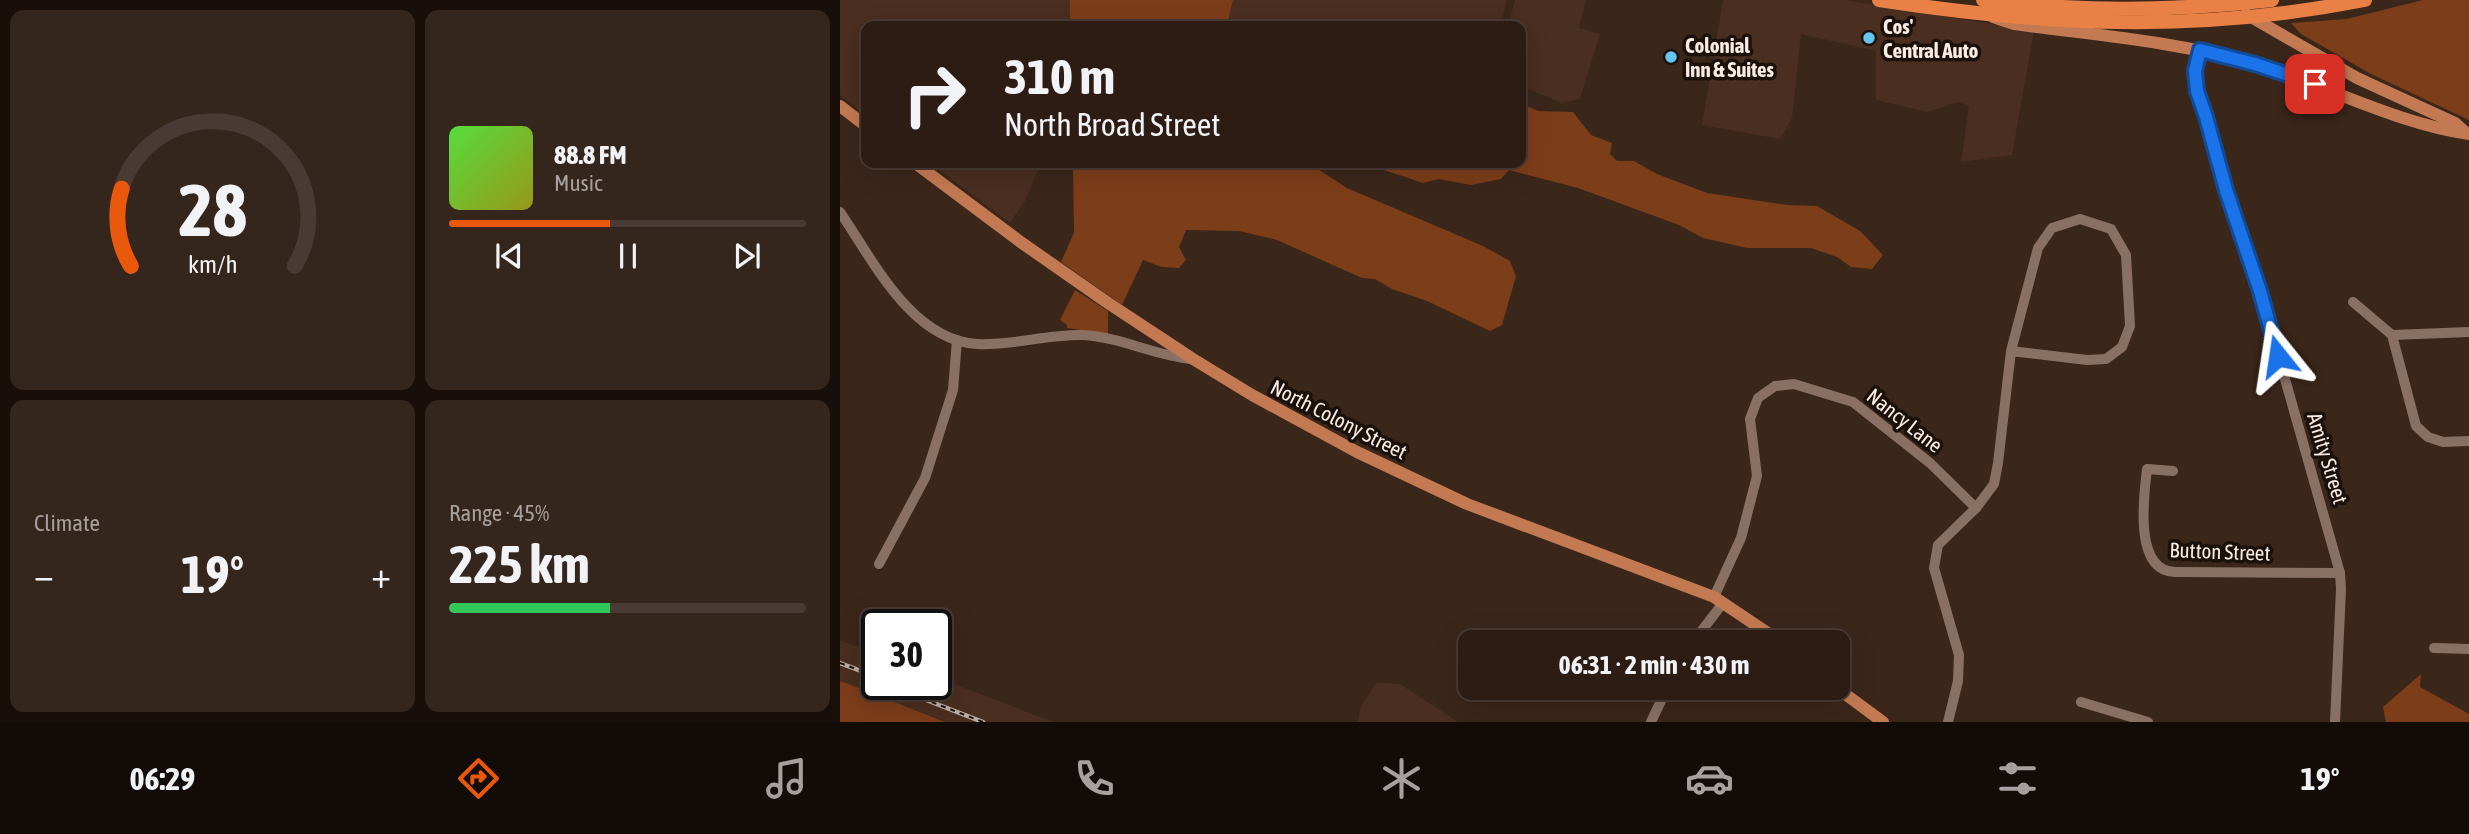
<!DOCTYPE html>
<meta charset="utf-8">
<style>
:root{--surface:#2c1c14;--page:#34251d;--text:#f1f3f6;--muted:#a6a1a0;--line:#483a34;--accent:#ea580c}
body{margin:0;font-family:"Asap Condensed",sans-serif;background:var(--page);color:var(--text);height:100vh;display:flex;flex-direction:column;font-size:26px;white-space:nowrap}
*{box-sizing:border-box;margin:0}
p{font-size:23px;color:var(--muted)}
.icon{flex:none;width:38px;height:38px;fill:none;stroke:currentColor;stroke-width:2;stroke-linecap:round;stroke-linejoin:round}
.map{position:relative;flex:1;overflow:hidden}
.drawer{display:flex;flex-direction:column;gap:10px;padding:10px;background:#180f0b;width:840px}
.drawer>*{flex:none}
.banner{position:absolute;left:21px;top:21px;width:665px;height:147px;border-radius:14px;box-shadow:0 7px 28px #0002,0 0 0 2px var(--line);background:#2c1c14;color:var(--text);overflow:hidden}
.speed{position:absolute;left:21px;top:609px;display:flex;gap:14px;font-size:35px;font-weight:700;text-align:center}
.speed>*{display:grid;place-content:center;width:91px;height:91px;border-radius:50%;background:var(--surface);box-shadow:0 7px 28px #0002,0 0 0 2px var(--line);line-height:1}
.speed .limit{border:4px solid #111;border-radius:10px;background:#fff;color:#111}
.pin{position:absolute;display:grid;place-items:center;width:60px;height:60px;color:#fff;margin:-30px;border-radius:14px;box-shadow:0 4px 10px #0006}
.me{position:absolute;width:77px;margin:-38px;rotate:345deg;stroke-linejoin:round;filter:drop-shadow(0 0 5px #0008)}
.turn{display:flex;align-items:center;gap:24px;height:147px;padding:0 28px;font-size:32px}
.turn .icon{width:91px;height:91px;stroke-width:2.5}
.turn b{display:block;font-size:49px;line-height:60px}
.big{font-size:52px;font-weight:700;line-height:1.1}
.drawer .card{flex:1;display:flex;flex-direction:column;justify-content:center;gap:10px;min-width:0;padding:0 24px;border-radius:14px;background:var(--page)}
.drawer .dial{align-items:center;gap:0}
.dial svg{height:182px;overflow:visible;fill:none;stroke:var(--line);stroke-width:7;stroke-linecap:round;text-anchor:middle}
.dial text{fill:var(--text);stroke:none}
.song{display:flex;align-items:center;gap:21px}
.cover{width:84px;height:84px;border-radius:10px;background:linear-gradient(135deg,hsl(110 70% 55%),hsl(60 70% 35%))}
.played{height:7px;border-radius:4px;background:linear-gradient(90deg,var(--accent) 45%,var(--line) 45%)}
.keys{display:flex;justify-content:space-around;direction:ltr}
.heat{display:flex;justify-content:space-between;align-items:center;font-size:38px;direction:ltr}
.charge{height:10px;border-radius:5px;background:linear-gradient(90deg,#34c759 45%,var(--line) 0)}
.drawer .tiles{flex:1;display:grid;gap:10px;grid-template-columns:repeat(2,1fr)}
.trip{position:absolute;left:618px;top:630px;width:392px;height:70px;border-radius:14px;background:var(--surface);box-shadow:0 7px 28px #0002,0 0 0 2px var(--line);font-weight:700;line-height:70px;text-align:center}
.dock{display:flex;height:112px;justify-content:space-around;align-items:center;background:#120b08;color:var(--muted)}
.dock .icon{width:49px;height:49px}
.dock .active{color:var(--accent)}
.dock b{font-size:32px;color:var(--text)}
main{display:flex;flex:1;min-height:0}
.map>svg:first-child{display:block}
.built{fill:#4a2e1f}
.green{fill:#7c3d19}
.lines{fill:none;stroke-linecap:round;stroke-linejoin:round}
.minor{stroke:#8a7063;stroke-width:10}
.major{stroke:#c37a52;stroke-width:12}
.highway{stroke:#e98147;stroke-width:14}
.rail-casing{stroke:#bcaba2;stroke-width:4.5}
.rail{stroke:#1b110c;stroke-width:2;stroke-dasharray:5;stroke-linecap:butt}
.route-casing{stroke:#114b97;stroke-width:18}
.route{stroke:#1a73e8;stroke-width:12}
.poi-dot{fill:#64c5ee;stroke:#1b110c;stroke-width:2.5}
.labels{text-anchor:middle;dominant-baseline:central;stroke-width:7;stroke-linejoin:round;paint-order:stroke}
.poi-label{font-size:21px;font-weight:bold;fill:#faebe3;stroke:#1b110c;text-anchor:start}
.street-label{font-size:21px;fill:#faebe3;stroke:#1b110c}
</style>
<main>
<section class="drawer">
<div class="tiles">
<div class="card dial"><svg viewBox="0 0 100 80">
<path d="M14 69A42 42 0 1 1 86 69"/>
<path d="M14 69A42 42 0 0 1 10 35" stroke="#ea580c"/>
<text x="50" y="56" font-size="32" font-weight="700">28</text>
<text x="50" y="72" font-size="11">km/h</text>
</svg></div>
<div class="card">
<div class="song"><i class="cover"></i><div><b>88.8 FM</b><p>Music</p></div></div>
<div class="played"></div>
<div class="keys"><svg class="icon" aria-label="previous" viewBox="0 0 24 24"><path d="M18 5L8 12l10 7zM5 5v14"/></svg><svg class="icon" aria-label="pause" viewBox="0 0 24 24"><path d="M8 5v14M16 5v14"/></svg><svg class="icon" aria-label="next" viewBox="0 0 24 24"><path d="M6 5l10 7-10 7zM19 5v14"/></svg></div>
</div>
<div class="card"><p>Climate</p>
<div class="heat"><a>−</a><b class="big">19°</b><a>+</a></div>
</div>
<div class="card"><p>Range · 45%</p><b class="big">225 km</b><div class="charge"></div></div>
</div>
</section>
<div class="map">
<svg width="1629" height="722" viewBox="0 0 1629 722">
<rect width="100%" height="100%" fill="#3b261a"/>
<g class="built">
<path d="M 0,0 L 230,0 L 230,26 L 26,26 L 26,115 L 0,95 Z"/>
<path d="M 393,0 L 667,0 L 660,26 L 387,26 Z"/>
<path d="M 675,0 L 746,0 L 739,28 L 760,34 L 740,99 L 722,103 L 681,86 L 681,26 L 668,26 Z"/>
<path d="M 883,0 L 1005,0 L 1194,31 L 1172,155 L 1121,162 L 1129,106 L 1118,102 L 1087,112 L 1036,100 L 1036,51 L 961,34 L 952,118 L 940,139 L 862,125 Z"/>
<path d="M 90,163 L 201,163 L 185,201 L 170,223 Z"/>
<path d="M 0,640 L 37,654 L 37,684 L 96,684 L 96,677 L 213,722 L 105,722 L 0,681 Z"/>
<path d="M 536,683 L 560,684 L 618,722 L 518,722 L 521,706 Z"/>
</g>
<g class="green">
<path d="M 230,0 L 393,0 L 387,26 L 230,26 Z"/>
<path d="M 1583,0 L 1629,0 L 1629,120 L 1531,74 L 1461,34 L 1451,23 L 1507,19 Z"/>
<path d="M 681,103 L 698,111 L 733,112 L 751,135 L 772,143 L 770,154 L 777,161 L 794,161 L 817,174 L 867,193 L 947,205 L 977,206 L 1020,231 L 1043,255 L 1032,269 L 1011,267 L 997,257 L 971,248 L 907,248 L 863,238 L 839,225 L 738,188 L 669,170 L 661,179 L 631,185 L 599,179 L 583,183 L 523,163 L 681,163 Z"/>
<path d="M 233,163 L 454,163 L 473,166 L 507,188 L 643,246 L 670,261 L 676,276 L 662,325 L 650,331 L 587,301 L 552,289 L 535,279 L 522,278 L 437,240 L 399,231 L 346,230 L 339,247 L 346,260 L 339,268 L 322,267 L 303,260 L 282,305 L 221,262 L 234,233 Z"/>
<path d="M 235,290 L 268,311 L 268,334 L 227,328 L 227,325 L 220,320 Z"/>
<path d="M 1581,674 L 1580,687 L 1629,714 L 1629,722 L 1546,722 L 1543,707 Z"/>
<path d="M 0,681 L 11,685 L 105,722 L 0,722 Z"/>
</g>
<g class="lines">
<g class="minor">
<path d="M 1360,50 L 1355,71 L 1357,91 L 1366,116 L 1386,190 L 1420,291 L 1500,573 L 1501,589 L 1495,722"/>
<path d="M 0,212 C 33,260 71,340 137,344 C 172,346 207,334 243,335 C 281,337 315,356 352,359"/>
<path d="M 1513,302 L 1552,335 L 1576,426 L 1588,437 L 1603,442 L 1629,441"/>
<path d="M 1552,335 L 1629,332"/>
<path d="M 1333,471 L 1307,469 C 1304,495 1293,571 1335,572 L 1500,573"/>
<path d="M 39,564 L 85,478 L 113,390 L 117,340"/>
<path d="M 874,597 L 901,538 L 917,476 L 910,419 L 918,398 L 935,386 L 954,384 L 1013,402 L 1090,463 L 1136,508"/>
<path d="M 853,642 L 883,603"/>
<path d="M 1594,648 L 1629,649"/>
<path d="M 1241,702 L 1308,722"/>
<path d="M 811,722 L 827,688"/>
<path d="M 1108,722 L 1118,681 L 1119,655 L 1094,568 L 1098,545 L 1136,508 L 1154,484 L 1158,463 L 1171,351 L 1198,248 L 1212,228 L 1240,219 L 1271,229 L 1286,255 L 1290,326 L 1282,347 L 1266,359 L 1247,360 L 1171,351"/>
</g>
<g class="major">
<path d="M 1406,14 L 1517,78 L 1615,123 L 1626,133"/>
<path d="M 1153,17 L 1174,24 C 1253,35 1334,41 1411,63 C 1484,84 1554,123 1629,134"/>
<path d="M 0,106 L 26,126"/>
<path d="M 75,163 L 182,243 L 268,303 L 353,359 L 412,395 L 517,452 L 627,504 L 874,597 L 941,642"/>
<path d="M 997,688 L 1043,722"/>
</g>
<g class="highway">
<path d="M 1039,0 C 1208,26 1356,33 1525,0"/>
<path d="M 1143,0 C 1239,12 1336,11 1432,0"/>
</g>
<defs>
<g id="rail">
<path d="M 0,663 L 37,677"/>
<path d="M 45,684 L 143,722"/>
</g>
</defs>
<use href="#rail" class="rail-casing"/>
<use href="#rail" class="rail"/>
</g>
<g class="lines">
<defs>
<path id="route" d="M 1438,356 L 1420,291 L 1386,190 L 1366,117 L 1357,91 L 1355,71 L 1360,50 L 1415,64 L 1475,84"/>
</defs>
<use href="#route" class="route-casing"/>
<use href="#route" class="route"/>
</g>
<g class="poi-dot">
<circle cx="1029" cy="38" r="7"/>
<circle cx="831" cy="57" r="7"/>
</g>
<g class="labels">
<g class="poi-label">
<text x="1043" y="26">Cos'<tspan x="1043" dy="24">Central Auto</tspan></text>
<text x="845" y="45">Colonial<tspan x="845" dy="24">Inn &amp; Suites</tspan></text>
</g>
<g class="street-label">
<text transform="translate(499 419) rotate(27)">North Colony Street</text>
<text transform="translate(1065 420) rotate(38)">Nancy Lane</text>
<text transform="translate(1488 458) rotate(73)">Amity Street</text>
<text transform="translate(1380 551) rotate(2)">Button Street</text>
</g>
</g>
</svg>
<div class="speed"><div class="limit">30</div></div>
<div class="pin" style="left:1475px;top:84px;background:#d93025"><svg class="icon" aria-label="arrive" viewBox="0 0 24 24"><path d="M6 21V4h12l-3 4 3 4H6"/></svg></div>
<svg class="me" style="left:1438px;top:356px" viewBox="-20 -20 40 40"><path d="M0-17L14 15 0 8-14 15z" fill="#1a73e8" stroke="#fff" stroke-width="4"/></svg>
<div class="trip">06:31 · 2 min · 430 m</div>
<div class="banner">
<div class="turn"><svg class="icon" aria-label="right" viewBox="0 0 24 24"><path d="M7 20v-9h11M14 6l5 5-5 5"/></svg><div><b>310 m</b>North Broad Street</div></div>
</div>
</div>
</main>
<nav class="dock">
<b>06:29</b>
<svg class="icon active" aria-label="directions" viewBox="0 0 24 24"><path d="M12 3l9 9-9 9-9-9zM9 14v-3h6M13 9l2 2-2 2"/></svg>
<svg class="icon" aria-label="music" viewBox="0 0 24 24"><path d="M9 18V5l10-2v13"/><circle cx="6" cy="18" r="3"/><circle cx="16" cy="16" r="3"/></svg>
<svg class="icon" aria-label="phone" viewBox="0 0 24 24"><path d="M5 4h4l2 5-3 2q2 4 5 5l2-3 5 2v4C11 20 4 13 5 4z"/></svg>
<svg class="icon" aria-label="climate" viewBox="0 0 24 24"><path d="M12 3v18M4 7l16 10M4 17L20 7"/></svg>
<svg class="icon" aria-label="car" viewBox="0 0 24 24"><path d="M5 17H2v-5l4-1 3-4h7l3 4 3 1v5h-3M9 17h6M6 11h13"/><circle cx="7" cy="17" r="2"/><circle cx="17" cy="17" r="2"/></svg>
<svg class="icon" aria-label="filters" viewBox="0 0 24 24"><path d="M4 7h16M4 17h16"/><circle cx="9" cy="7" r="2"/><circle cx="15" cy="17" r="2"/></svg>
<b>19°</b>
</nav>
